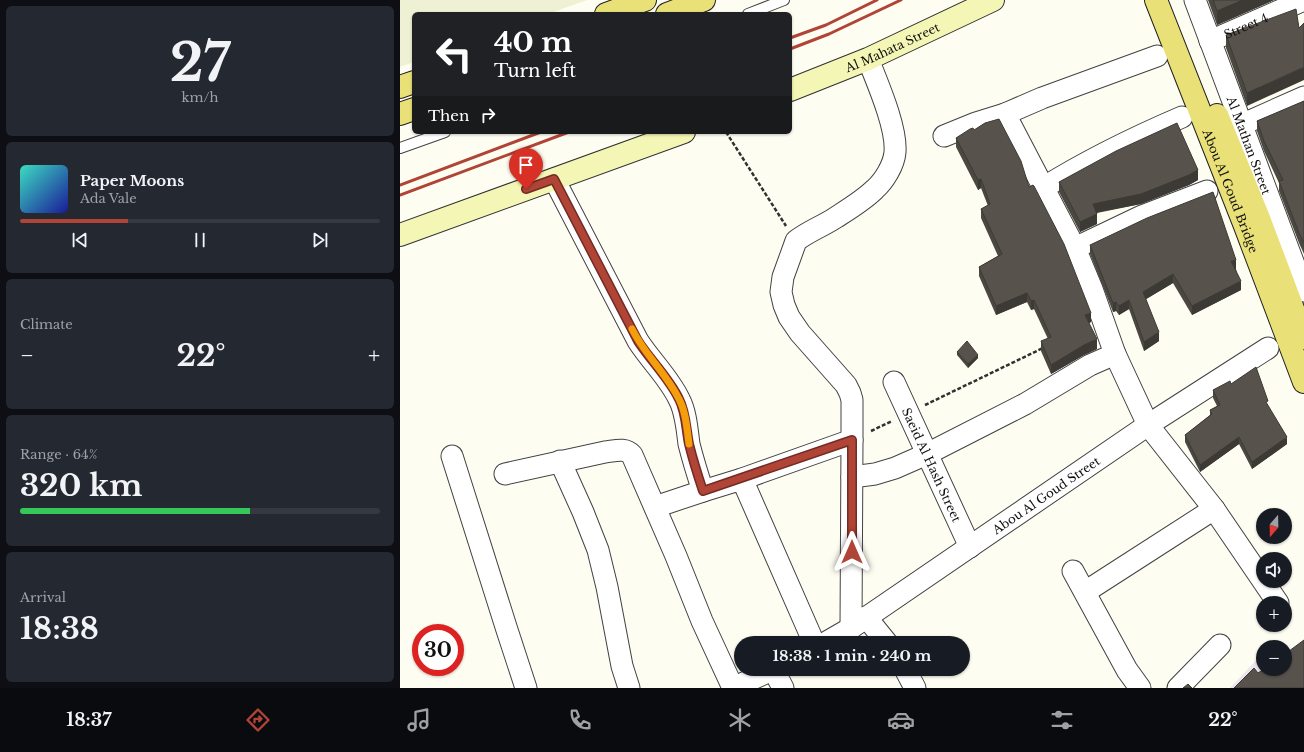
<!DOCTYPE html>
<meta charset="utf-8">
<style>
:root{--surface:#171b24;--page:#242831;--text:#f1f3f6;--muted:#9ea1a6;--line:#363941;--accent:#b04436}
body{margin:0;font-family:"Libre Baskerville",serif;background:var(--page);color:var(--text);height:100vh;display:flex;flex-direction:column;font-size:15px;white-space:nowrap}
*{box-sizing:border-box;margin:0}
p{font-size:13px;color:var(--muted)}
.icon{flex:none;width:22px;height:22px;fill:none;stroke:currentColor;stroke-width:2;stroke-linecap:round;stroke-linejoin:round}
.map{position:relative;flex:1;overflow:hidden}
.panel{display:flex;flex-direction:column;gap:6px;padding:6px;background:#0d0f14;width:400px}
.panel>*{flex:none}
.top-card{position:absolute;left:12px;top:12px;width:380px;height:122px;border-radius:6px;box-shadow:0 1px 3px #0004;background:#202124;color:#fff;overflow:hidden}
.needle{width:26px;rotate:200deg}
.tools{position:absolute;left:856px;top:508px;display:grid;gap:8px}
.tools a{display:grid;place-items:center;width:36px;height:36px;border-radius:50%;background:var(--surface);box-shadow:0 1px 3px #0004;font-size:20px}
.speed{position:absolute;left:12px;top:624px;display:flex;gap:8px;font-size:20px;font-weight:700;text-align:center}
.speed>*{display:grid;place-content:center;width:52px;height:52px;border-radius:50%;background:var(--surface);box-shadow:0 1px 3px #0004;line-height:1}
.speed .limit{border:6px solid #d22;background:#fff;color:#111}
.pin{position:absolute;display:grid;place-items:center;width:34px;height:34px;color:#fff;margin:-41px -17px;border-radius:50% 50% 50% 0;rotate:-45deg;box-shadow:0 0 4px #0007}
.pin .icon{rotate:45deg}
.me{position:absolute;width:44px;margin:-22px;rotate:0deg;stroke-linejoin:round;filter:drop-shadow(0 0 3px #0008)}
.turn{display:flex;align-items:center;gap:14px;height:84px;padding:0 16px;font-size:18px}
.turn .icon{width:52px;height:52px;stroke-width:2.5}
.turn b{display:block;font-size:28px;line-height:34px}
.then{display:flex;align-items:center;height:38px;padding:0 16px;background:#0003;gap:8px;font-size:15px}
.big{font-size:30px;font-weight:800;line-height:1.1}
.panel .card{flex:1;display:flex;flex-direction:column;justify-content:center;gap:6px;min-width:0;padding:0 14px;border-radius:6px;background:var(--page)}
.panel .dial{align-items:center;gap:0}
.dial b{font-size:52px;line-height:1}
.song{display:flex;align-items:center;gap:12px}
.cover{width:48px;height:48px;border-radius:6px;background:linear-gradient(135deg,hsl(170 70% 55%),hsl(240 70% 35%))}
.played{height:4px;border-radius:2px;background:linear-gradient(90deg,var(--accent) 30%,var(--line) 30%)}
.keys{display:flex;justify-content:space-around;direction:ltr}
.heat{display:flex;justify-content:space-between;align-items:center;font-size:22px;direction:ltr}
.charge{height:6px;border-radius:3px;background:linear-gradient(90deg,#34c759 64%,var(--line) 0)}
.trip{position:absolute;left:334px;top:636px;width:236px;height:40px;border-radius:20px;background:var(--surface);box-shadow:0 1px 3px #0004;font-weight:800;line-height:40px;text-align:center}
.tabs{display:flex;height:64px;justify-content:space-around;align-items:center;background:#090b0e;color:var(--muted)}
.tabs .icon{width:28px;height:28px}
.tabs .active{color:var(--accent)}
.tabs b{font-size:18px;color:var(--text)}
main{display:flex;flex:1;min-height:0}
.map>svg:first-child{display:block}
.industrial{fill:#ece5ec}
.farmland{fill:#eff1d5}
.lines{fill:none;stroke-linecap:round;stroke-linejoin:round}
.service-casing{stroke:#424242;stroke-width:12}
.minor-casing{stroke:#424242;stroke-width:23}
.secondary-casing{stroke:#313131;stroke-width:24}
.primary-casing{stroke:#202020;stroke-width:24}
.path{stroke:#313131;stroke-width:2.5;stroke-dasharray:4 2;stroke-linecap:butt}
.service{stroke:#fff;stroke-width:10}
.minor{stroke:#fff;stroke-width:21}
.secondary{stroke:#f3f6b5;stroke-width:22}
.primary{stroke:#e9e077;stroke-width:22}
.rail{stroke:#b04436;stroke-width:3}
.wall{fill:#4b4741}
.shaded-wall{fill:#3d3935}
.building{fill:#57524c;stroke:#3d3935}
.route-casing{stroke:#722c23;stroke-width:10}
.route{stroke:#b04436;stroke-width:7}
.slow{stroke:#f59e0b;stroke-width:7}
.labels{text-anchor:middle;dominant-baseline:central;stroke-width:4;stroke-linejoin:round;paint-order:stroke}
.street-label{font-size:12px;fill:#0f0f0f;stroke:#fff}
</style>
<main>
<section class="panel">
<div class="card dial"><b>27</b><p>km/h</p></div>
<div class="card">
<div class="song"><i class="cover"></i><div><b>Paper Moons</b><p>Ada Vale</p></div></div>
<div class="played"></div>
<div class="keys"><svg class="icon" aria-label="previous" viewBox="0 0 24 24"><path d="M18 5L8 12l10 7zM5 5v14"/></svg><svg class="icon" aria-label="pause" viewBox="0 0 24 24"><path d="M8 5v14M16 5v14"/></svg><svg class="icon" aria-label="next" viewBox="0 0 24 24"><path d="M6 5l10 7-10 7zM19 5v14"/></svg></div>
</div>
<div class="card"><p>Climate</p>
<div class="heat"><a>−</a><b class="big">22°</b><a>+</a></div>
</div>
<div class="card"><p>Range · 64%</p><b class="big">320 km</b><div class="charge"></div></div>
<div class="card"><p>Arrival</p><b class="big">18:38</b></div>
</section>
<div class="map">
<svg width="904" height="688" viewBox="0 0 904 688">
<rect width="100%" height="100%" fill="#fefdf2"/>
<path class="industrial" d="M 863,653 L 863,669 L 885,669 L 904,684 L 904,688 L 830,688 Z"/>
<path class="farmland" d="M 0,0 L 187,0 L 148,14 L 14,14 L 14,62 L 0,67 Z"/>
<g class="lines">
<defs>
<g id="service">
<path d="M 348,14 L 384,0"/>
<path d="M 0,148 L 45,132"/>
</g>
<g id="minor">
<path id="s1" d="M 795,0 L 904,291"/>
<path id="s2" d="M 810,41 L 904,0"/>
<path d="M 605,114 L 675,248 L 692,289 L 715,354 L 748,425 L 814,509 L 878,603"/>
<path d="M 841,125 L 904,97"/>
<path d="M 544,136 L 576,123 L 605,114 L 642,98 L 757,56"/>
<path d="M 154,179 L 238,341 C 251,361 269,378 279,399 C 286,412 287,429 289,444 C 293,460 298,476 303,491 L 342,479 L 414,643"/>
<path d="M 643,188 C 688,160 733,138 782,117"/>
<path d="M 675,248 L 742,216 L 807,191"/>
<path id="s3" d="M 494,382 L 570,547"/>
<path d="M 52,456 L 107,630 L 126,688"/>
<path d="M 160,461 L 183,512 L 198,550 L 207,587 L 222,666 L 229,688"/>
<path d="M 105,474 L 205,452 C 215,451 225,447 232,455 L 276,556 L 302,621 L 333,688"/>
<path d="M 452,477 L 475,474 L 495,468 L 527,454 L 625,404 L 690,365 L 715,354"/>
<path d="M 342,479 L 452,440"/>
<path d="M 255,507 L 303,491"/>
<path d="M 673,571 L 727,670 L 740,688"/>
<path d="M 685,592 L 814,509"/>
<path d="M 466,617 L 487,643"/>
<path d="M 451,628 L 452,440 L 452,400 L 450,393 L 446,385 L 400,333 L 389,317 L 384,305 L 381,292 L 383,277 L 396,241 C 407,232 423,226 435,218 C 449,209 464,200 475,189 C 484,181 494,165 495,152 C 497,127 477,82 468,59"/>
<path id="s4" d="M 425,643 L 451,628 L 748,425 L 868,348"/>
<path d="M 373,669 L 383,688"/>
<path d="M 505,669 L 515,688"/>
<path d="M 333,688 L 374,669"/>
<path d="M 778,688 L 820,645"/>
</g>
<g id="secondary">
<path id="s5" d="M 390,90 L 468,59 L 593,0"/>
<path d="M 0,235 L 284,132"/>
</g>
<g id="primary">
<path id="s6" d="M 756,0 L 845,226 L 904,382"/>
<path d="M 206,14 L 245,0"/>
<path d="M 267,14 L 304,0"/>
<path d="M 0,87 L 14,82"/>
<path d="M 0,114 L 14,109"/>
<path d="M 817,115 L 860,221 L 904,338"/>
</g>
</defs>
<use href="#service" class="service-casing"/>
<use href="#minor" class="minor-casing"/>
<use href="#secondary" class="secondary-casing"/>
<use href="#primary" class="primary-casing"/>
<g class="path">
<path d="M 326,132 L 386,226"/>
<path d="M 525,405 L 643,348"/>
<path d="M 471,431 L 492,421"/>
</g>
<use href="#service" class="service"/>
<use href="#minor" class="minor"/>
<use href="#secondary" class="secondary"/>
<use href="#primary" class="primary"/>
<g class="rail">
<path d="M 390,38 L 426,25 L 477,0"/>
<path d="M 390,49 L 429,34 L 501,0"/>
<path d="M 0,185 L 141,132"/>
<path d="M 0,195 L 169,132"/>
</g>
</g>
<g class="wall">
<path d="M 808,0 L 874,0 L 817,25 Z"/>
<path d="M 899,28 L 847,106 L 826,48 L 826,35 Z"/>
<path d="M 904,101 L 904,254 L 899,243 L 879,191 L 879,183 L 864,151 L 857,131 L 857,121 Z"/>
<path d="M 574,130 L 629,187 L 691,322 L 689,323 L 697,349 L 684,355 L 651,374 L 641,351 L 641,341 L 648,339 L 634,309 L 631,310 L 627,302 L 596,315 L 579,276 L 579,267 L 598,256 L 581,218 L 581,209 L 588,206 L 581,188 L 578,190 L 556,147 L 556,138 Z"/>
<path d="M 798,180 L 789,185 L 741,204 L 697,213 L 697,224 L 680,232 L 659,192 L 659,182 Z"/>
<path d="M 690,245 L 836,269 L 841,290 L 792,315 L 773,283 L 746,299 L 759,341 L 744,351 L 729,309 L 719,315 L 716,311 L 713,312 L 690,254 Z"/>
<path d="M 557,352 L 578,358 L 568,368 L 557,355 Z"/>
<path d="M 831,384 L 868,406 L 887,444 L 852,469 L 839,444 L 800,472 L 785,442 L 785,435 L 810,415 L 810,410 L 817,406 L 813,398 L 813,390 Z"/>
</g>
<g class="shaded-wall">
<path d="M 843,0 L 874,0 L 817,25 L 817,11 Z"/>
<path d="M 904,67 L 904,80 L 847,106 L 847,93 Z"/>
<path d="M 798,170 L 798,180 L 789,185 L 741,204 L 693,213 L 693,204 Z"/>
<path d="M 581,179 L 581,188 L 578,190 L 578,180 Z"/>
<path d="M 697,214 L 697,224 L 680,232 L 680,222 Z"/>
<path d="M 836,260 L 836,269 L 831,270 L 831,261 Z"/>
<path d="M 773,274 L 773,283 L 743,301 L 743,292 Z"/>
<path d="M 841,281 L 841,290 L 792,315 L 792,306 Z"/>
<path d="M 627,293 L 627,302 L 596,315 L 596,306 Z"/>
<path d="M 634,300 L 634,309 L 631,310 L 631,301 Z"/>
<path d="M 729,300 L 729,309 L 719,315 L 719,306 Z"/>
<path d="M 716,302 L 716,311 L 713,312 L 713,303 Z"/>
<path d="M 691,313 L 691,322 L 685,325 L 685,315 Z"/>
<path d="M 759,332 L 759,341 L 744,351 L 744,342 Z"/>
<path d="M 697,339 L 697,349 L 684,355 L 651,374 L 651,365 L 684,345 Z"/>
<path d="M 578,355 L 578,358 L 568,368 L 568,364 Z"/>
<path d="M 839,437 L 839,444 L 800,472 L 800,465 Z"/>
<path d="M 887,437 L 887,444 L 852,469 L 852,462 Z"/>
</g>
<g class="building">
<path d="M 813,0 L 843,0 L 817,11 Z"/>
<path d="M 896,9 L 899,28 L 904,23 L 904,67 L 847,93 L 826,35 Z"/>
<path d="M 904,101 L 904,243 L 899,233 L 879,181 L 883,180 L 864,141 L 857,121 Z"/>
<path d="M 599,119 L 621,161 L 629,187 L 633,185 L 634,186 L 664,244 L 691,313 L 685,315 L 697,339 L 684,345 L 651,365 L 641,341 L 651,337 L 634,300 L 631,301 L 627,293 L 596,306 L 579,267 L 602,254 L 581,209 L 590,204 L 581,179 L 578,180 L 556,138 L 570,129 L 573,128 L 574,130 L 585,123 Z"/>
<path d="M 777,123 L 798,170 L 789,175 L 741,194 L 693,204 L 697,214 L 680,222 L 659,182 L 716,151 Z"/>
<path d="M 813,192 L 836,260 L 831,261 L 841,281 L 792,306 L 773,274 L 743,292 L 759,332 L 744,342 L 729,300 L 719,306 L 716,302 L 713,303 L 690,245 L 747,218 Z"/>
<path d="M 567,341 L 578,355 L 568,364 L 557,352 Z"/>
<path d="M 856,367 L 868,401 L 866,402 L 887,437 L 852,462 L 839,437 L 800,465 L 785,435 L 812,414 L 810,410 L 820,405 L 813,390 L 830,381 L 831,384 Z"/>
<path d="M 904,640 L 904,688 L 834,688 L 854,668 L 858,673 L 864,669 L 885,669 L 885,654 Z"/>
<path d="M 788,684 L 792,688 L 783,688 Z"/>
</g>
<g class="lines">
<defs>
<path id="route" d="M 126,189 L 154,179 L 238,341 C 251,361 269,378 279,399 C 286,412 286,429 289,444 C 293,460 298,476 303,491 L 452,440 L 452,552"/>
</defs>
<use href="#route" class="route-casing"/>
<use href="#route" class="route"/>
<path class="slow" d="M 232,329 C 245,355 266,373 279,399 C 286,412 287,429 289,444"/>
</g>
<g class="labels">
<g class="street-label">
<text stroke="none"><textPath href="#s2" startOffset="39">Street 4</textPath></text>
<text stroke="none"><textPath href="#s5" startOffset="111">Al Mahata Street</textPath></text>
<text stroke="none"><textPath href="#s1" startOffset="155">Al Mathan Street</textPath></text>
<text stroke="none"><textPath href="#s6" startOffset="205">Abou Al Goud Bridge</textPath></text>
<text stroke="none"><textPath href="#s3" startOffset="91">Saeid Al Hash Street</textPath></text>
<text stroke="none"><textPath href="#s4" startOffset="266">Abou Al Goud Street</textPath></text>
</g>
</g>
</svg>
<div class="tools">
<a><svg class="needle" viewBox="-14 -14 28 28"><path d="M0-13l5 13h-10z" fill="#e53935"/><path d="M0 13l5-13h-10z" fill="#9ea1a6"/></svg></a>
<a><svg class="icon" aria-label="sound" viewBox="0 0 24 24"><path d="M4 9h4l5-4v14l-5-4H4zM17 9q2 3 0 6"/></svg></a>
<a>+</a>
<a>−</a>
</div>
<div class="speed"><div class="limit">30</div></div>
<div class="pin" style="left:126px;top:189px;background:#d93025"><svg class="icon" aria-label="arrive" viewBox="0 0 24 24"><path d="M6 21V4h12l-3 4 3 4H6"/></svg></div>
<svg class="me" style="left:452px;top:552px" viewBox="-20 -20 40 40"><path d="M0-17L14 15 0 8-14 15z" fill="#b04436" stroke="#fff" stroke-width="4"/></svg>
<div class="trip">18:38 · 1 min · 240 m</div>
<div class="top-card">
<div class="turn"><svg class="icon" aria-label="left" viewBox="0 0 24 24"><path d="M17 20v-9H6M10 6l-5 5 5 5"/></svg><div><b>40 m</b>Turn left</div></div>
<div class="then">Then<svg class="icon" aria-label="right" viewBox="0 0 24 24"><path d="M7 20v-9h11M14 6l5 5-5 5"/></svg></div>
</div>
</div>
</main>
<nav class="tabs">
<b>18:37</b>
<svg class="icon active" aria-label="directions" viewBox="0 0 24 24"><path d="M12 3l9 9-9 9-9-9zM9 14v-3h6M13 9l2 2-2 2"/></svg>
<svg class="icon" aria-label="music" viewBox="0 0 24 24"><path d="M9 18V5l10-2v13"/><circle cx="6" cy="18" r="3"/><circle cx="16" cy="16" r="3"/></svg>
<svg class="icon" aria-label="phone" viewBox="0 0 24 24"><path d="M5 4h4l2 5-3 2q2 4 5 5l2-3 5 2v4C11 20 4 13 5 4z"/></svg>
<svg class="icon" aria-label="climate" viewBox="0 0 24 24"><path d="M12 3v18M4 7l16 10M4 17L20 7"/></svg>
<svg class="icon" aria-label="car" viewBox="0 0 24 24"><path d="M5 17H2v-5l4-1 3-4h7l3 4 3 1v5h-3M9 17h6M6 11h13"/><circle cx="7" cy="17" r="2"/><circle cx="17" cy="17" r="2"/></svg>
<svg class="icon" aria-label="filters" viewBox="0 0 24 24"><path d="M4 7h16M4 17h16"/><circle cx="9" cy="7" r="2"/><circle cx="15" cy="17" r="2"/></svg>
<b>22°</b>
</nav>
